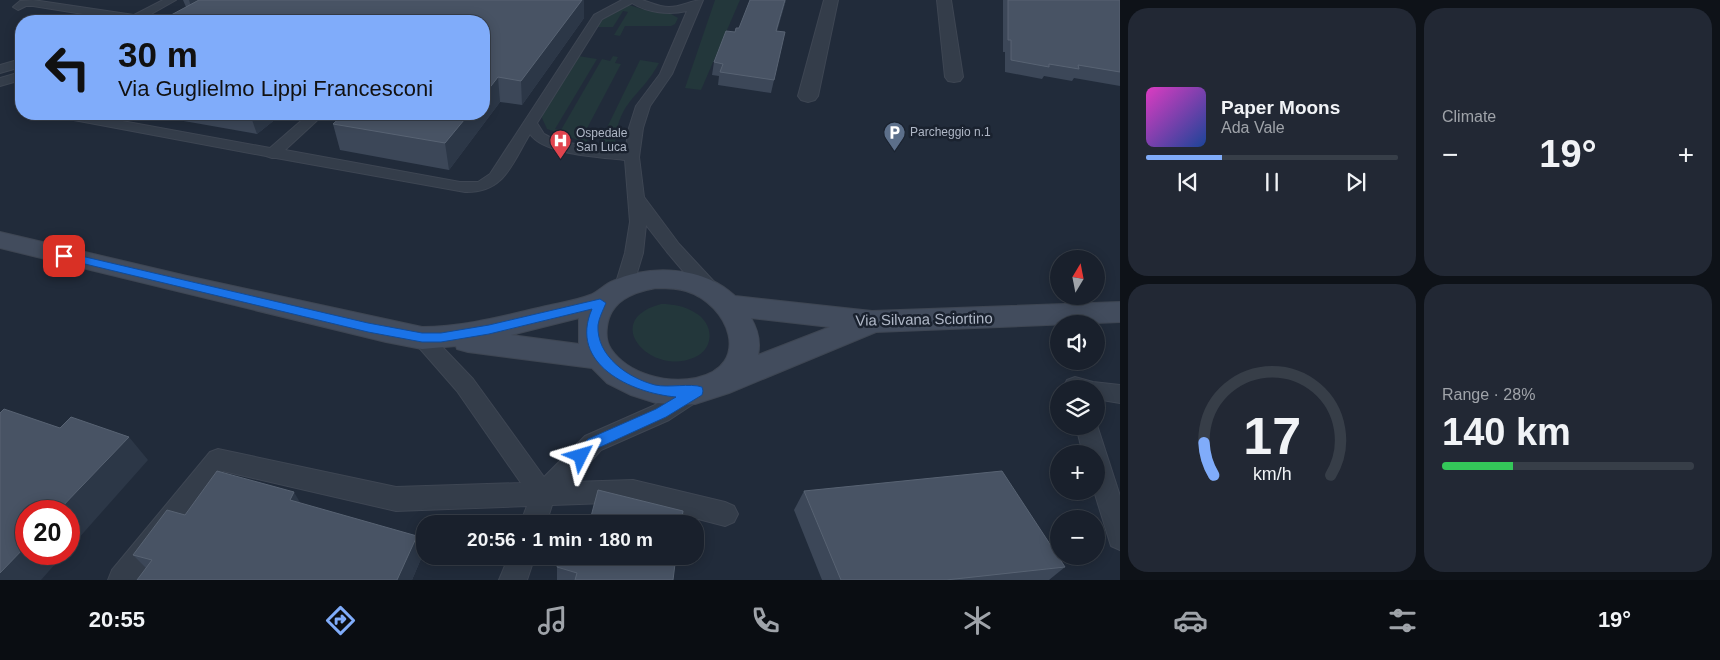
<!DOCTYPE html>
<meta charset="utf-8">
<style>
:root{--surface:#19202c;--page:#222834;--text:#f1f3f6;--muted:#9fa3a9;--line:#373e48;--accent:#80acfa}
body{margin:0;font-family:Arial,sans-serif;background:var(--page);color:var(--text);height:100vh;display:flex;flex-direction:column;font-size:19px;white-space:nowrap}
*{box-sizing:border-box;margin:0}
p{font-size:16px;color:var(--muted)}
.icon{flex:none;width:28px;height:28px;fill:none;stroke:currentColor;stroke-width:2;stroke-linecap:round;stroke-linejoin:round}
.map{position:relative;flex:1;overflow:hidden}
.side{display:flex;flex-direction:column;gap:8px;padding:8px;background:#0e1218;width:600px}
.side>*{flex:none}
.banner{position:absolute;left:15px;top:15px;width:475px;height:105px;border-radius:20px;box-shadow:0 2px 12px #0003,0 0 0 1px var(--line);background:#80acfa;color:#111;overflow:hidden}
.needle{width:32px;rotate:10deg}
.fabs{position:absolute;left:1050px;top:250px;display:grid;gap:10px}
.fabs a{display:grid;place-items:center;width:55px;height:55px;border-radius:50%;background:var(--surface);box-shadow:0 2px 12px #0003,0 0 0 1px var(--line);font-size:25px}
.speed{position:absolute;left:15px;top:500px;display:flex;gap:10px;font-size:25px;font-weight:700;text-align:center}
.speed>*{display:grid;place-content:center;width:65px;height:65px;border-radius:50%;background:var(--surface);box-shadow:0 2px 12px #0003,0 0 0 1px var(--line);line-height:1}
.speed .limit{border:8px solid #d22;background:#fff;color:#111}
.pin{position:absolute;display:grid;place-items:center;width:42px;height:42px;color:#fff;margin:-21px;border-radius:10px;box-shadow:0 2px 8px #0006}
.me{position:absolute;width:55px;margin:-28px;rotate:50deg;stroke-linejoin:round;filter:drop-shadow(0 0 4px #0008)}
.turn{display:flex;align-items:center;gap:18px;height:105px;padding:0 20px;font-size:22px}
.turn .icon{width:65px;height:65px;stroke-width:2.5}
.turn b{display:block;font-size:35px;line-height:42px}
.big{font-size:38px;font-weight:700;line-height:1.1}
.side .card{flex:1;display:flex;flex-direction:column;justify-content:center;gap:8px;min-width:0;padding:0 18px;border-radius:20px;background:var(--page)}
.side .dial{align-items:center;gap:0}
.dial svg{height:130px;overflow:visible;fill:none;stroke:var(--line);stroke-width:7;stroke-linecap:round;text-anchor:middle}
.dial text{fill:var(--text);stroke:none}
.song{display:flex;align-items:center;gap:15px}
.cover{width:60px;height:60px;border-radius:8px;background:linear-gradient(135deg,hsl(310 70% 55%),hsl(220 70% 35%))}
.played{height:5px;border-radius:2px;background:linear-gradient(90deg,var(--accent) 30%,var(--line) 30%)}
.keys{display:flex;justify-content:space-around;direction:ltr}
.heat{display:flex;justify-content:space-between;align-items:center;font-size:28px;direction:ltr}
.charge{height:8px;border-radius:4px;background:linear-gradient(90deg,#34c759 28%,var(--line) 0)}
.side .tiles{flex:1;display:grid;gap:8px;grid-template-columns:repeat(2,1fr)}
.trip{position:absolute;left:416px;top:515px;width:288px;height:50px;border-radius:20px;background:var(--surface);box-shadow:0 2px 12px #0003,0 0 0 1px var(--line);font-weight:700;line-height:50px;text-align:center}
.menu{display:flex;height:80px;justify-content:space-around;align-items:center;background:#0a0d12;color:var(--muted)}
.menu .icon{width:35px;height:35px}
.menu .active{color:var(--accent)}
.menu b{font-size:22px;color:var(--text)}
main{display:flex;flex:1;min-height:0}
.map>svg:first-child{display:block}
.green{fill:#23373b}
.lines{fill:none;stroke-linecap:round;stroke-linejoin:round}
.lane-casing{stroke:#3e4653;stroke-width:2}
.street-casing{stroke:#3e4653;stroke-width:2}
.secondary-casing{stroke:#3e4653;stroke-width:2}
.lane{fill:#343d4a;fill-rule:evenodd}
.street{fill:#343d4a;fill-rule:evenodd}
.secondary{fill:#424c5d;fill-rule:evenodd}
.wall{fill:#3c4758}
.shaded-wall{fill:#2c3747}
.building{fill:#485364;stroke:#586373}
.route{fill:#1a73e8;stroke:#114b97}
.labels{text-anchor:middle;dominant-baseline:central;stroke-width:5;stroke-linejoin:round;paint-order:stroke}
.far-poi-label{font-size:12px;fill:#afb7c6;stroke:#1a222f;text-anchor:start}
.street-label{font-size:15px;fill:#afb7c6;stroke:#1a222f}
</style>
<main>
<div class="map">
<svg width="1120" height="580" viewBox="0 0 1120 580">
<rect width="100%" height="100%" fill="#212b3a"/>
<g class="green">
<path d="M 715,0 L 740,0 L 701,90 L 685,88 Z"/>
<path d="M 629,5 L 645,10 L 671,14 L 678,18 L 675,24 L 671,26 L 625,26 L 620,36 L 614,35 L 628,12 L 623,11 L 613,27 L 597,27 L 604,17 Z"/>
<path d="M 578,56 L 597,59 L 555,129 L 561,130 L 602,59 L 610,61 L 613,56 L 618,57 L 615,63 L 621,64 L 584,134 L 590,135 L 586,143 L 547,129 L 542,118 L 543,111 Z"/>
<path d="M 640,60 L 659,63 C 642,96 619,99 615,142 L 609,145 L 599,144 Z"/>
<path d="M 661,304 C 673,304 684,306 694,312 C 715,323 715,350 693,358 C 650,376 600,320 661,304 Z"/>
</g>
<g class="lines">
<defs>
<g id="lane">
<path d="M 33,0 L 134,15 L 163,0 L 176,0 L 146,17 L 157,19 L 158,21 L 127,21 L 33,6 L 26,6 L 18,10 L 13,7 L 20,1 Z"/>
<path d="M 622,0 C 628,0 637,0 642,0 C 652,3 659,7 669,7 C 682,7 691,0 703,0 L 672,74 L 650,106 L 643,128 L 639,157 L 644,197 L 679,244 L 719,287 L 721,292 L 719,297 L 712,299 L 705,297 L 667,252 L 646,225 L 643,253 L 633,286 L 631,291 L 624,292 L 617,291 L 615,286 L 625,253 L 630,222 L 625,160 C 601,157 544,155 530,134 C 512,163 505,193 465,192 L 276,158 L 272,158 L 266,156 L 63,118 L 56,114 L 84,114 L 270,148 L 309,114 L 324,114 L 285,150 L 460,182 L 478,182 L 490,174 L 594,15 ZM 632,3 C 648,13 669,15 687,11 L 660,74 L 636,106 L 629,128 L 625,152 L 557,141 L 544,134 L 537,123 L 602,19 Z"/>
<path d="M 21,59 L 21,67 L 0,73 L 0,65 Z"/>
<path d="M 21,72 L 21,80 L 0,86 L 0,78 Z"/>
<path d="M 422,330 L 429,333 L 473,379 L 544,477 L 585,436 L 653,406 L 688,385 L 696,382 L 704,385 L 707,391 L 704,397 L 669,420 L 601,450 L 572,482 L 633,480 L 725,502 L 734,506 L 738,514 L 734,522 L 725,526 L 633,502 L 552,505 L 546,524 L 520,524 L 527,506 L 396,511 L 223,471 L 139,580 L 108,580 L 112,570 L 210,452 L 218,449 L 396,487 L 521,483 L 457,391 L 415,343 L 412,338 L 415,333 Z"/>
<path d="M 1075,377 L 1093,382 L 1120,385 L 1120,403 L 1096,399 L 1096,389 L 1065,389 L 1064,386 L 1067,380 Z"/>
<path d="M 1096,422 L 1120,496 L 1120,550 L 1111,546 L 1094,491 L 1096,491 L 1096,454 L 1083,454 L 1076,426 L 1096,426 Z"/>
<path d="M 509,556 L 535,556 L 527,580 L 499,580 Z"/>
</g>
<g id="street">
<path d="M 824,0 L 838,0 L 818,96 L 815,100 L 808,102 L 801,100 L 798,96 Z"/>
<path d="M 937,0 L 951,0 L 963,77 L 960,81 L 954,82 L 948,81 L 945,77 Z"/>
</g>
<path id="secondary" d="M 0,232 L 187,276 L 422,327 C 463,327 503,316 542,307 C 558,303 575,301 590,295 C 598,292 605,284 613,281 C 650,264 703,266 735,296 L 872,311 L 1120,302 L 1120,322 L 876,332 L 729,393 L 695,404 L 683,405 L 656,403 L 631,395 L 607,383 L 592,368 L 468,352 L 457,349 L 456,346 L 422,349 L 386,342 L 0,248 ZM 656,288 C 666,288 677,288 686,291 C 729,304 753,366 696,378 C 667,384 628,374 611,349 C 607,343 606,334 607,327 C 610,301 633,292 656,288 ZM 751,318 L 830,327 L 758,355 C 761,341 758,330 751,318 ZM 579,319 L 579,344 L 511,335 L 579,318 Z"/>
</defs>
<use href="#lane" class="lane-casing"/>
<use href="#street" class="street-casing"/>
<use href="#secondary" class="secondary-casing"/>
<use href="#lane" class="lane"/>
<use href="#street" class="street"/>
<use href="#secondary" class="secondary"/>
</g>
<g class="wall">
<path d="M 183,0 L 584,0 L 584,18 L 522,105 L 500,102 L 449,170 L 340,150 L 333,124 L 484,21 L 186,7 Z"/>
<path d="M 786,0 L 777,31 L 774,80 L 771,93 L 718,85 L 719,76 L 712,75 L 714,62 L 735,32 L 739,28 Z"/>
<path d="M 1003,0 L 1120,0 L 1120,86 L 1074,78 L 1072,81 L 1044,76 L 1042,79 L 1005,72 L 1005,52 L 1003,52 Z"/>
<path d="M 144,114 L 282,114 L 257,134 Z"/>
<path d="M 804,491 L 1065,567 L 1049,580 L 822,580 L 794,510 Z"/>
<path d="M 300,503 L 423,554 L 412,580 L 137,580 L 146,568 L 133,555 L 185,515 Z"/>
<path d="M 557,567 L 673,580 L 557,580 Z"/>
</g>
<g class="shaded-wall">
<path d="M 189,0 L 199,0 L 192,10 Z"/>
<path d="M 582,0 L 584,0 L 584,18 L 522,105 L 521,81 Z"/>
<path d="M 785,0 L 786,0 L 773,42 L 776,31 Z"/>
<path d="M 498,77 L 500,102 L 449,170 L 445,143 L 469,114 L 484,114 L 484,95 Z"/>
<path d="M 250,114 L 282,114 L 257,134 Z"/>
<path d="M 129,437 L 148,460 L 69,549 L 69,511 L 58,511 Z"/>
<path d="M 294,492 L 305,511 L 290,500 Z"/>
<path d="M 417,536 L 423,554 L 412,580 L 397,580 Z"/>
<path d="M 26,546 L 26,554 L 64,554 L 41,580 L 0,580 L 0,573 Z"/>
</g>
<g class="building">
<path d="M 199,0 L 582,0 L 521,81 L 498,77 L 484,95 L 484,21 L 160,21 Z"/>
<path d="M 750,0 L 785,0 L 776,31 L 785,32 L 774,80 L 720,72 L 723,64 L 714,62 L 726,31 L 735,32 L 736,28 L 739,28 Z"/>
<path d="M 1008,0 L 1120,0 L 1120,72 L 1078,65 L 1079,69 L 1049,64 L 1049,67 L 1011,60 L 1011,40 L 1008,40 Z"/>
<path d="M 344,114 L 469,114 L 445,143 L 333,124 Z"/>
<path d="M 4,409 L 60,428 L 71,417 L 129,437 L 58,511 L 26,511 L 26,546 L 0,573 L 0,413 Z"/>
<path d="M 217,471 L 294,492 L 290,500 L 417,536 L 397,580 L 137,580 L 152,560 L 133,555 L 167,510 L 185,515 Z"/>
<path d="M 1002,471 L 1065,567 L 946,580 L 841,580 L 804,491 Z"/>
<path d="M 598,490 L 683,511 L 681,524 L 589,524 Z"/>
<path d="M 560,556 L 676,556 L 673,580 L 575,580 L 577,573 L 557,567 Z"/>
</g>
<path class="route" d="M 64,252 L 368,323 L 422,333 L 441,333 L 489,325 L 600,299 L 606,303 C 603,310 599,318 598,325 C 596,356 628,378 655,385 C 669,388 690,383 702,387 L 703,391 L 702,395 L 666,417 L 598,448 L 586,461 L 581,463 L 576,461 L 574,456 L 588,439 L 656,409 L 676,397 C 631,393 568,364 592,309 L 489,334 L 441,342 L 422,342 L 368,332 L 60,258 L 58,256 L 60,253 Z"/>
<defs>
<symbol id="parking-pin" viewBox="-11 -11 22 30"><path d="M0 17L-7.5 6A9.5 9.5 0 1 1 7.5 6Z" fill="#5c6f8a" stroke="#1a222f"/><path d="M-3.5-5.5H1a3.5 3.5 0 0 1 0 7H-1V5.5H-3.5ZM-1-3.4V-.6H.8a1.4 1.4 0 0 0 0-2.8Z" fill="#fff"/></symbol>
<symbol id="hospital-pin" viewBox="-11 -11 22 30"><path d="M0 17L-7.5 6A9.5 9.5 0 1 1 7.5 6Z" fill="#e0444e" stroke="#1a222f"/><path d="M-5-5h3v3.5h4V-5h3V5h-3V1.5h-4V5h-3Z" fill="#fff"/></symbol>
</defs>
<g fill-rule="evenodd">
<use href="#parking-pin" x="882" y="120" width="25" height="34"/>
<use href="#hospital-pin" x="548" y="128" width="25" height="34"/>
</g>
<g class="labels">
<g class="far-poi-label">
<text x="910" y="132">Parcheggio n.1</text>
<text x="576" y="133">Ospedale<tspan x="576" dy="14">San Luca</tspan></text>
</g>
<g class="street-label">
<text transform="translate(924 319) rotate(-1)">Via Silvana Sciortino</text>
</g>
</g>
</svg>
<div class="fabs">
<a><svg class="needle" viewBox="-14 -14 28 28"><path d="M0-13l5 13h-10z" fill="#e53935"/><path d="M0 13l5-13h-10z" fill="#9fa3a9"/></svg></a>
<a><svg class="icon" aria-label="sound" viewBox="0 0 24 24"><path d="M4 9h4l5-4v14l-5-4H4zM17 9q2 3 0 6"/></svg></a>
<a><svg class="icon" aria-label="layers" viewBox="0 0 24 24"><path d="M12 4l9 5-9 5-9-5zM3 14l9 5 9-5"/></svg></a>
<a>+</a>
<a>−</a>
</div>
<div class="speed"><div class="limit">20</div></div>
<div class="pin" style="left:64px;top:256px;background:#d93025"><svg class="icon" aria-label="arrive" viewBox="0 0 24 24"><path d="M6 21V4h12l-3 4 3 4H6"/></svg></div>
<svg class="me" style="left:581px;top:456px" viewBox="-20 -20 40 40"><path d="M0-17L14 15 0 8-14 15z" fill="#1a73e8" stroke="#fff" stroke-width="4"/></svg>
<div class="trip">20:56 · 1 min · 180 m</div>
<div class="banner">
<div class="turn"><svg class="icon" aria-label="left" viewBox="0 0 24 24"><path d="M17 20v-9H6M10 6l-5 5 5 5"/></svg><div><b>30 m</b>Via Guglielmo Lippi Francesconi</div></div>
</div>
</div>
<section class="side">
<div class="tiles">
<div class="card">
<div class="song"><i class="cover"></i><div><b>Paper Moons</b><p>Ada Vale</p></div></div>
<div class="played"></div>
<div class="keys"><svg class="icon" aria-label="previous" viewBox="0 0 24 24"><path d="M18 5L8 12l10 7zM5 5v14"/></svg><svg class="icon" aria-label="pause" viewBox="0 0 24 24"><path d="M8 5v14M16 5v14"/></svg><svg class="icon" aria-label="next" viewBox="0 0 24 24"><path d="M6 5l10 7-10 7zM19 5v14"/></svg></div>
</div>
<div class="card"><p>Climate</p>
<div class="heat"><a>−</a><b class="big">19°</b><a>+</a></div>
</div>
<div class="card dial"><svg viewBox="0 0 100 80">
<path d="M14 69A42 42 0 1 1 86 69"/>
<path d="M14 69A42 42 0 0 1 8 49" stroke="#80acfa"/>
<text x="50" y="56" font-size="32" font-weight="700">17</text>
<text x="50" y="72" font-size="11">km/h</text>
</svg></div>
<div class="card"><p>Range · 28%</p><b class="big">140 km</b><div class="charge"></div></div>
</div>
</section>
</main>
<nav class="menu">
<b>20:55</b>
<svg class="icon active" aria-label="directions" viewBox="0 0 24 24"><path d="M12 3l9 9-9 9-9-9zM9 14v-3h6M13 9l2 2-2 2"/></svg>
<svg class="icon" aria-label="music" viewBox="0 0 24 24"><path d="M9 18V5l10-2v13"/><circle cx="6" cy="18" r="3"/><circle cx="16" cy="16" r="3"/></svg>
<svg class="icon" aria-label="phone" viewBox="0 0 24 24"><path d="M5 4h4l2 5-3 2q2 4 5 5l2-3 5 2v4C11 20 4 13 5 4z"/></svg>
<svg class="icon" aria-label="climate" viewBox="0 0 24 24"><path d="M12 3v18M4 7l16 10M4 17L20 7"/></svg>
<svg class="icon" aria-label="car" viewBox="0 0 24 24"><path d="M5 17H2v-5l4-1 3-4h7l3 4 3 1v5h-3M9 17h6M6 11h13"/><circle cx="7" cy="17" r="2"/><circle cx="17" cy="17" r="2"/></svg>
<svg class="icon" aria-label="filters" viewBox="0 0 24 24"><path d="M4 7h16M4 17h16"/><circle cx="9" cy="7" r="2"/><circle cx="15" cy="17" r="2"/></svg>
<b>19°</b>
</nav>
